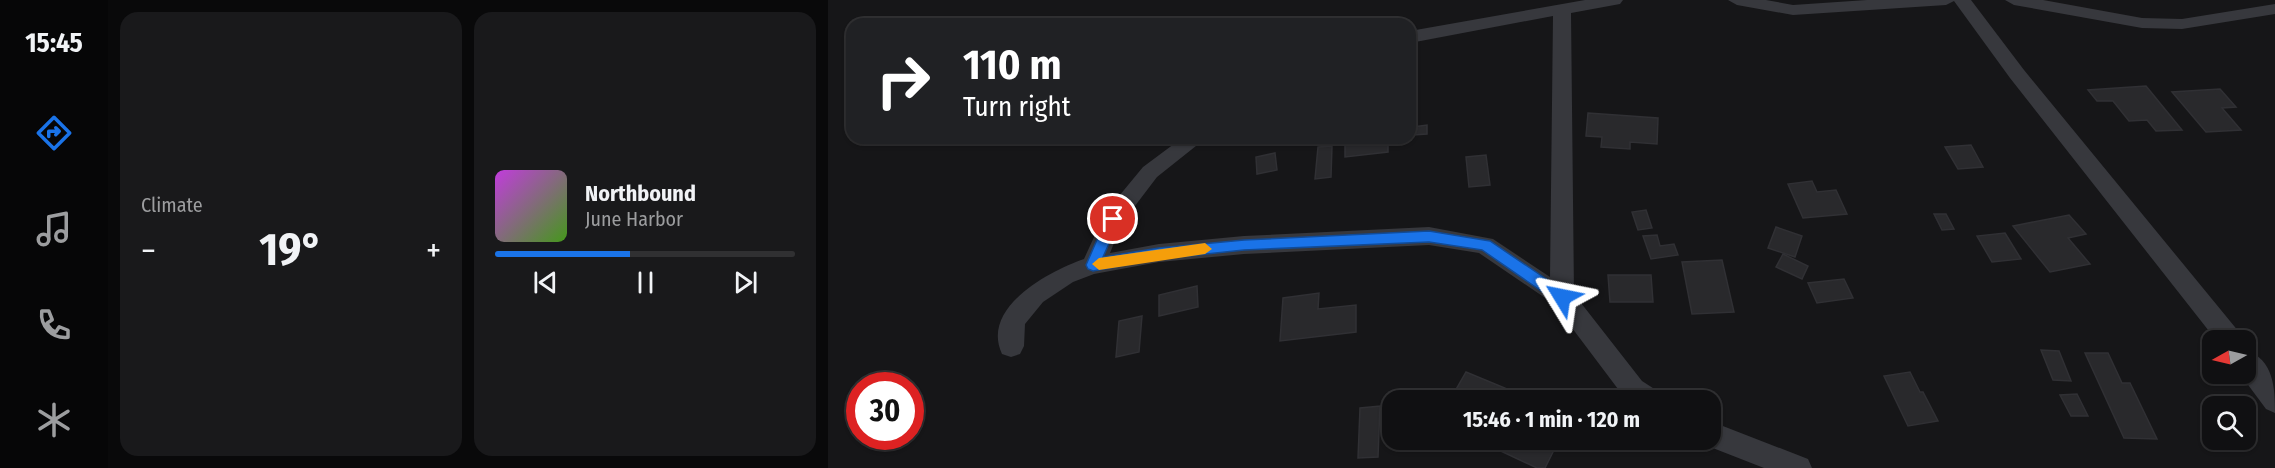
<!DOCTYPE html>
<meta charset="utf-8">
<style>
:root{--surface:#101012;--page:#19191b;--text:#f1f3f6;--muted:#9c9d9f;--line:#303032;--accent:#1a73e8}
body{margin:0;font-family:"Fira Sans Condensed",sans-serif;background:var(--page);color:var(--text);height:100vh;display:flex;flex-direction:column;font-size:22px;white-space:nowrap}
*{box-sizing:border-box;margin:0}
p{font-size:20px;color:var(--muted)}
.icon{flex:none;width:33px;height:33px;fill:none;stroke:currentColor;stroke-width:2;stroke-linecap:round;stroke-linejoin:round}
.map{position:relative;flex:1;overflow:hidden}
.panel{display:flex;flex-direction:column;gap:12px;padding:12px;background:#09090a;width:720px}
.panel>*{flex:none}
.top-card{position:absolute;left:18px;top:18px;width:570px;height:126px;border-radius:18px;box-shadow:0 2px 4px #0004,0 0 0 2px var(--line);background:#202124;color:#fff;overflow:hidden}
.needle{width:39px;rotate:262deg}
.buttons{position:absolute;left:1374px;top:330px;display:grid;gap:12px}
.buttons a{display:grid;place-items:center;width:54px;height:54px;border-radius:12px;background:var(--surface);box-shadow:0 2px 4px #0004,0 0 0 2px var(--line);font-size:30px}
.speed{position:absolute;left:18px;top:372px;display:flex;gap:12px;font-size:30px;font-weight:700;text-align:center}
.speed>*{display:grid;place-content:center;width:78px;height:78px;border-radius:50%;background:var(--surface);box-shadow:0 2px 4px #0004,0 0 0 2px var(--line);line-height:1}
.speed .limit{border:9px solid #d22;background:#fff;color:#111}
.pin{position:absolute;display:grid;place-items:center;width:51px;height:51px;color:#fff;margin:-26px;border:3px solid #fff;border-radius:50%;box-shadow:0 2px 6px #0007}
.me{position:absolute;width:66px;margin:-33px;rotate:305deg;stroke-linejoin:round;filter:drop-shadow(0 0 4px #0008)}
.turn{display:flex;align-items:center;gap:21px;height:126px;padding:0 18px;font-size:27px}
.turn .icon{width:78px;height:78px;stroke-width:2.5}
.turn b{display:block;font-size:42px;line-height:51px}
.big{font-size:45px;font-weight:700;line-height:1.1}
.panel .card{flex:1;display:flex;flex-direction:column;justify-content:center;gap:9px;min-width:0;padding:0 21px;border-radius:18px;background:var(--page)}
.song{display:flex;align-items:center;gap:18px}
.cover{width:72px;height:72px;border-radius:9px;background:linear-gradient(135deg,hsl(290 70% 55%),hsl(100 70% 35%))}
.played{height:6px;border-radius:3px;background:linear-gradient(90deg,var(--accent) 45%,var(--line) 45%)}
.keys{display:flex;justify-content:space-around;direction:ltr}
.heat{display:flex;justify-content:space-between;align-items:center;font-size:33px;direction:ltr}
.panel .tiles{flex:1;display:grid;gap:12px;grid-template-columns:repeat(2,1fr)}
.trip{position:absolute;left:554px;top:390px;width:339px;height:60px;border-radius:18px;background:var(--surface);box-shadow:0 2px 4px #0004,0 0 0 2px var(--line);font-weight:700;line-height:60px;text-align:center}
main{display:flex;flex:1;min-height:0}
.tab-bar{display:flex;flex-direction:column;width:108px;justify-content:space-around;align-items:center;background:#060607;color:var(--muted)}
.tab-bar .icon{width:42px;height:42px}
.tab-bar .selected{color:var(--accent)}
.tab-bar b{font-size:27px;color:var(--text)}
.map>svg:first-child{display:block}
.building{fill:#29292c;stroke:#303034;stroke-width:1.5}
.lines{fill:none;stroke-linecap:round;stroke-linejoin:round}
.street{fill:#37383d;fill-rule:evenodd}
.route{fill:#1a73e8;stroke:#114b97;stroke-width:1.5}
.slow{fill:#f59e0b}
</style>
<main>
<nav class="tab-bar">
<b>15:45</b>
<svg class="icon selected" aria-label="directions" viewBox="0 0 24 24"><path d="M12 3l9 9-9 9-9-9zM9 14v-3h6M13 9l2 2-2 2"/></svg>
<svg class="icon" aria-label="music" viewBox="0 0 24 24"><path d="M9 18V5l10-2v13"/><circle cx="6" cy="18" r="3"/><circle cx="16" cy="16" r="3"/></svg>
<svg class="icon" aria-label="phone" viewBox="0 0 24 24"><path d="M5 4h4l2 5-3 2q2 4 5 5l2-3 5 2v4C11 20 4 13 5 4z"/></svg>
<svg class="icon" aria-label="climate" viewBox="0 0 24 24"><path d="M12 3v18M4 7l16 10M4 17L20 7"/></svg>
</nav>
<section class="panel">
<div class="tiles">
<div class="card"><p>Climate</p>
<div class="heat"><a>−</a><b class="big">19°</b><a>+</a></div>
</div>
<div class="card">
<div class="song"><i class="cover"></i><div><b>Northbound</b><p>June Harbor</p></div></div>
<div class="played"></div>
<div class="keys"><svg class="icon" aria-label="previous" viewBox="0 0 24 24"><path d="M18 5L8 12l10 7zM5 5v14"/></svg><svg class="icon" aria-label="pause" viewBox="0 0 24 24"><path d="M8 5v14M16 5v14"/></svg><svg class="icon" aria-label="next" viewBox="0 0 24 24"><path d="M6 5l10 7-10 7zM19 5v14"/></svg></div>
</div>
</div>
</section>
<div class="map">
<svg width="1447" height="468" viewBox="0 0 1447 468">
<rect width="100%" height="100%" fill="#161618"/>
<g class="building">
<path d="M 1318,86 L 1354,130 L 1328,131 L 1319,120 L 1301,121 L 1285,101 L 1269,101 L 1260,90 Z"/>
<path d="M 1392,89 L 1408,107 L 1394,108 L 1413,130 L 1378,132 L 1344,92 Z"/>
<path d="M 760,113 L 830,118 L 829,144 L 802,142 L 802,149 L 773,147 L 774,137 L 758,136 Z"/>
<path d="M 599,125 L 599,134 L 585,135 L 585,127 Z"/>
<path d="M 517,138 L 560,138 L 560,152 L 517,157 Z"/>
<path d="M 1143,145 L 1155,167 L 1130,169 L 1117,147 Z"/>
<path d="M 504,146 L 503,177 L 487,179 L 490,147 Z"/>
<path d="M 447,153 L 449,170 L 429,174 L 428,157 Z"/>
<path d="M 658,155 L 662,185 L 641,187 L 638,157 Z"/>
<path d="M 984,181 L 989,192 L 1008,190 L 1019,214 L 975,218 L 960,184 Z"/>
<path d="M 818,210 L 824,228 L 810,230 L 804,212 Z"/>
<path d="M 1106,214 L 1118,214 L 1126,229 L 1114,230 Z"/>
<path d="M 1241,215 L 1258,234 L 1240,238 L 1262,264 L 1222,272 L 1185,226 Z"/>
<path d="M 948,227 L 974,236 L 967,257 L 940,248 Z"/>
<path d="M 1177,233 L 1193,259 L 1164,262 L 1149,236 Z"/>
<path d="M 829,235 L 832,246 L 846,244 L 850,255 L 823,259 L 815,236 Z"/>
<path d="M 955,254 L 980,266 L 974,279 L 948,267 Z"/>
<path d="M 894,260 L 906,312 L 864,314 L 854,262 Z"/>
<path d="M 780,275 L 823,275 L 825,302 L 782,302 Z"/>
<path d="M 1016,279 L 1025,298 L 989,303 L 980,283 Z"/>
<path d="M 369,286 L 370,307 L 331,316 L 331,295 Z"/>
<path d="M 491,293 L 490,309 L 528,305 L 528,332 L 452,341 L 455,298 Z"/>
<path d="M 314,316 L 311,352 L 288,357 L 291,321 Z"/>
<path d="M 1213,350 L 1231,351 L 1243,381 L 1225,380 Z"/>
<path d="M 1257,353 L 1280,353 L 1294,383 L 1302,383 L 1329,439 L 1296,438 Z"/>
<path d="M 638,372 L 689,393 L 685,400 L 622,400 Z"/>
<path d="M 1082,372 L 1092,392 L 1095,392 L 1110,421 L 1080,426 L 1056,376 Z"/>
<path d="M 1249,394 L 1260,416 L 1243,416 L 1232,395 Z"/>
<path d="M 552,406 L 550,457 L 530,458 L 532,408 Z"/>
<path d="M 668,440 L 725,440 L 730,442 L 717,468 L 709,468 L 664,447 Z"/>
</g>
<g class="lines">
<g class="street">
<path d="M 757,0 L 795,0 L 792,4 L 743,13 L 746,294 L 814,381 L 831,392 L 835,400 L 801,400 L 796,397 L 726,304 L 651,253 L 601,245 L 416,254 L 331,262 L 266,274 L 245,282 L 215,302 L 197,324 L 196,346 L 192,354 L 183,357 L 174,354 C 152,307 222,271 256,259 L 277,213 L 315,167 L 354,138 L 378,138 L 329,177 L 294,223 L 282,253 L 331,244 L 416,236 L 601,227 L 665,239 L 722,277 L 725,16 L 582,43 L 582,31 Z"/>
<path d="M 900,0 L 938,0 L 965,5 L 1039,0 L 1143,0 L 1196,70 L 1411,332 L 1414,340 L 1388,340 L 1182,78 L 1126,1 L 1118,5 L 965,15 L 909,5 Z"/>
<path d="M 1177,0 L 1215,0 L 1314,18 L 1354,19 L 1447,4 L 1447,14 L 1354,29 L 1314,28 L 1186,5 Z"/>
<path d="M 1418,350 C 1446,360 1447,388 1447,413 L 1438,409 L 1412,374 L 1418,374 Z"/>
<path d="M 882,421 L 980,459 L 984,468 L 936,468 L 872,443 L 871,440 L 882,440 Z"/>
</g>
</g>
<path class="route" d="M 285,214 L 292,219 L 275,257 L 331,248 L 416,240 L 601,231 L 662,241 L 739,293 L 741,297 L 734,303 L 729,302 L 654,250 L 601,242 L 416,250 L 331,259 L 265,271 L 260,269 L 258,265 L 278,219 Z"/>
<path class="slow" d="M 377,243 L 384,249 L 377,254 L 271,270 L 264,264 L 271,258 Z"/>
</svg>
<div class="buttons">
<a><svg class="needle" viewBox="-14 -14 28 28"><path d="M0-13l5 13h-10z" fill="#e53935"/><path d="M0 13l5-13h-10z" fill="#9c9d9f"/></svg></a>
<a><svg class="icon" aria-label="search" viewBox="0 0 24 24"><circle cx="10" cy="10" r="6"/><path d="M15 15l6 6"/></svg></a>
</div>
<div class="speed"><div class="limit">30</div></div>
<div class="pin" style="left:285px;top:219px;background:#d93025"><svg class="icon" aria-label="arrive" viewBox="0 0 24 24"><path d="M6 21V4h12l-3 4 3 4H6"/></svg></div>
<svg class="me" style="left:734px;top:297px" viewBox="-20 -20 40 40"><path d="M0-17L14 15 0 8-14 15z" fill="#1a73e8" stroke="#fff" stroke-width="4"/></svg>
<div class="trip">15:46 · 1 min · 120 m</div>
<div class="top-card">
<div class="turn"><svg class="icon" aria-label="right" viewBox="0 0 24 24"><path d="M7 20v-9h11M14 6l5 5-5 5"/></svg><div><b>110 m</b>Turn right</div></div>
</div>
</div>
</main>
